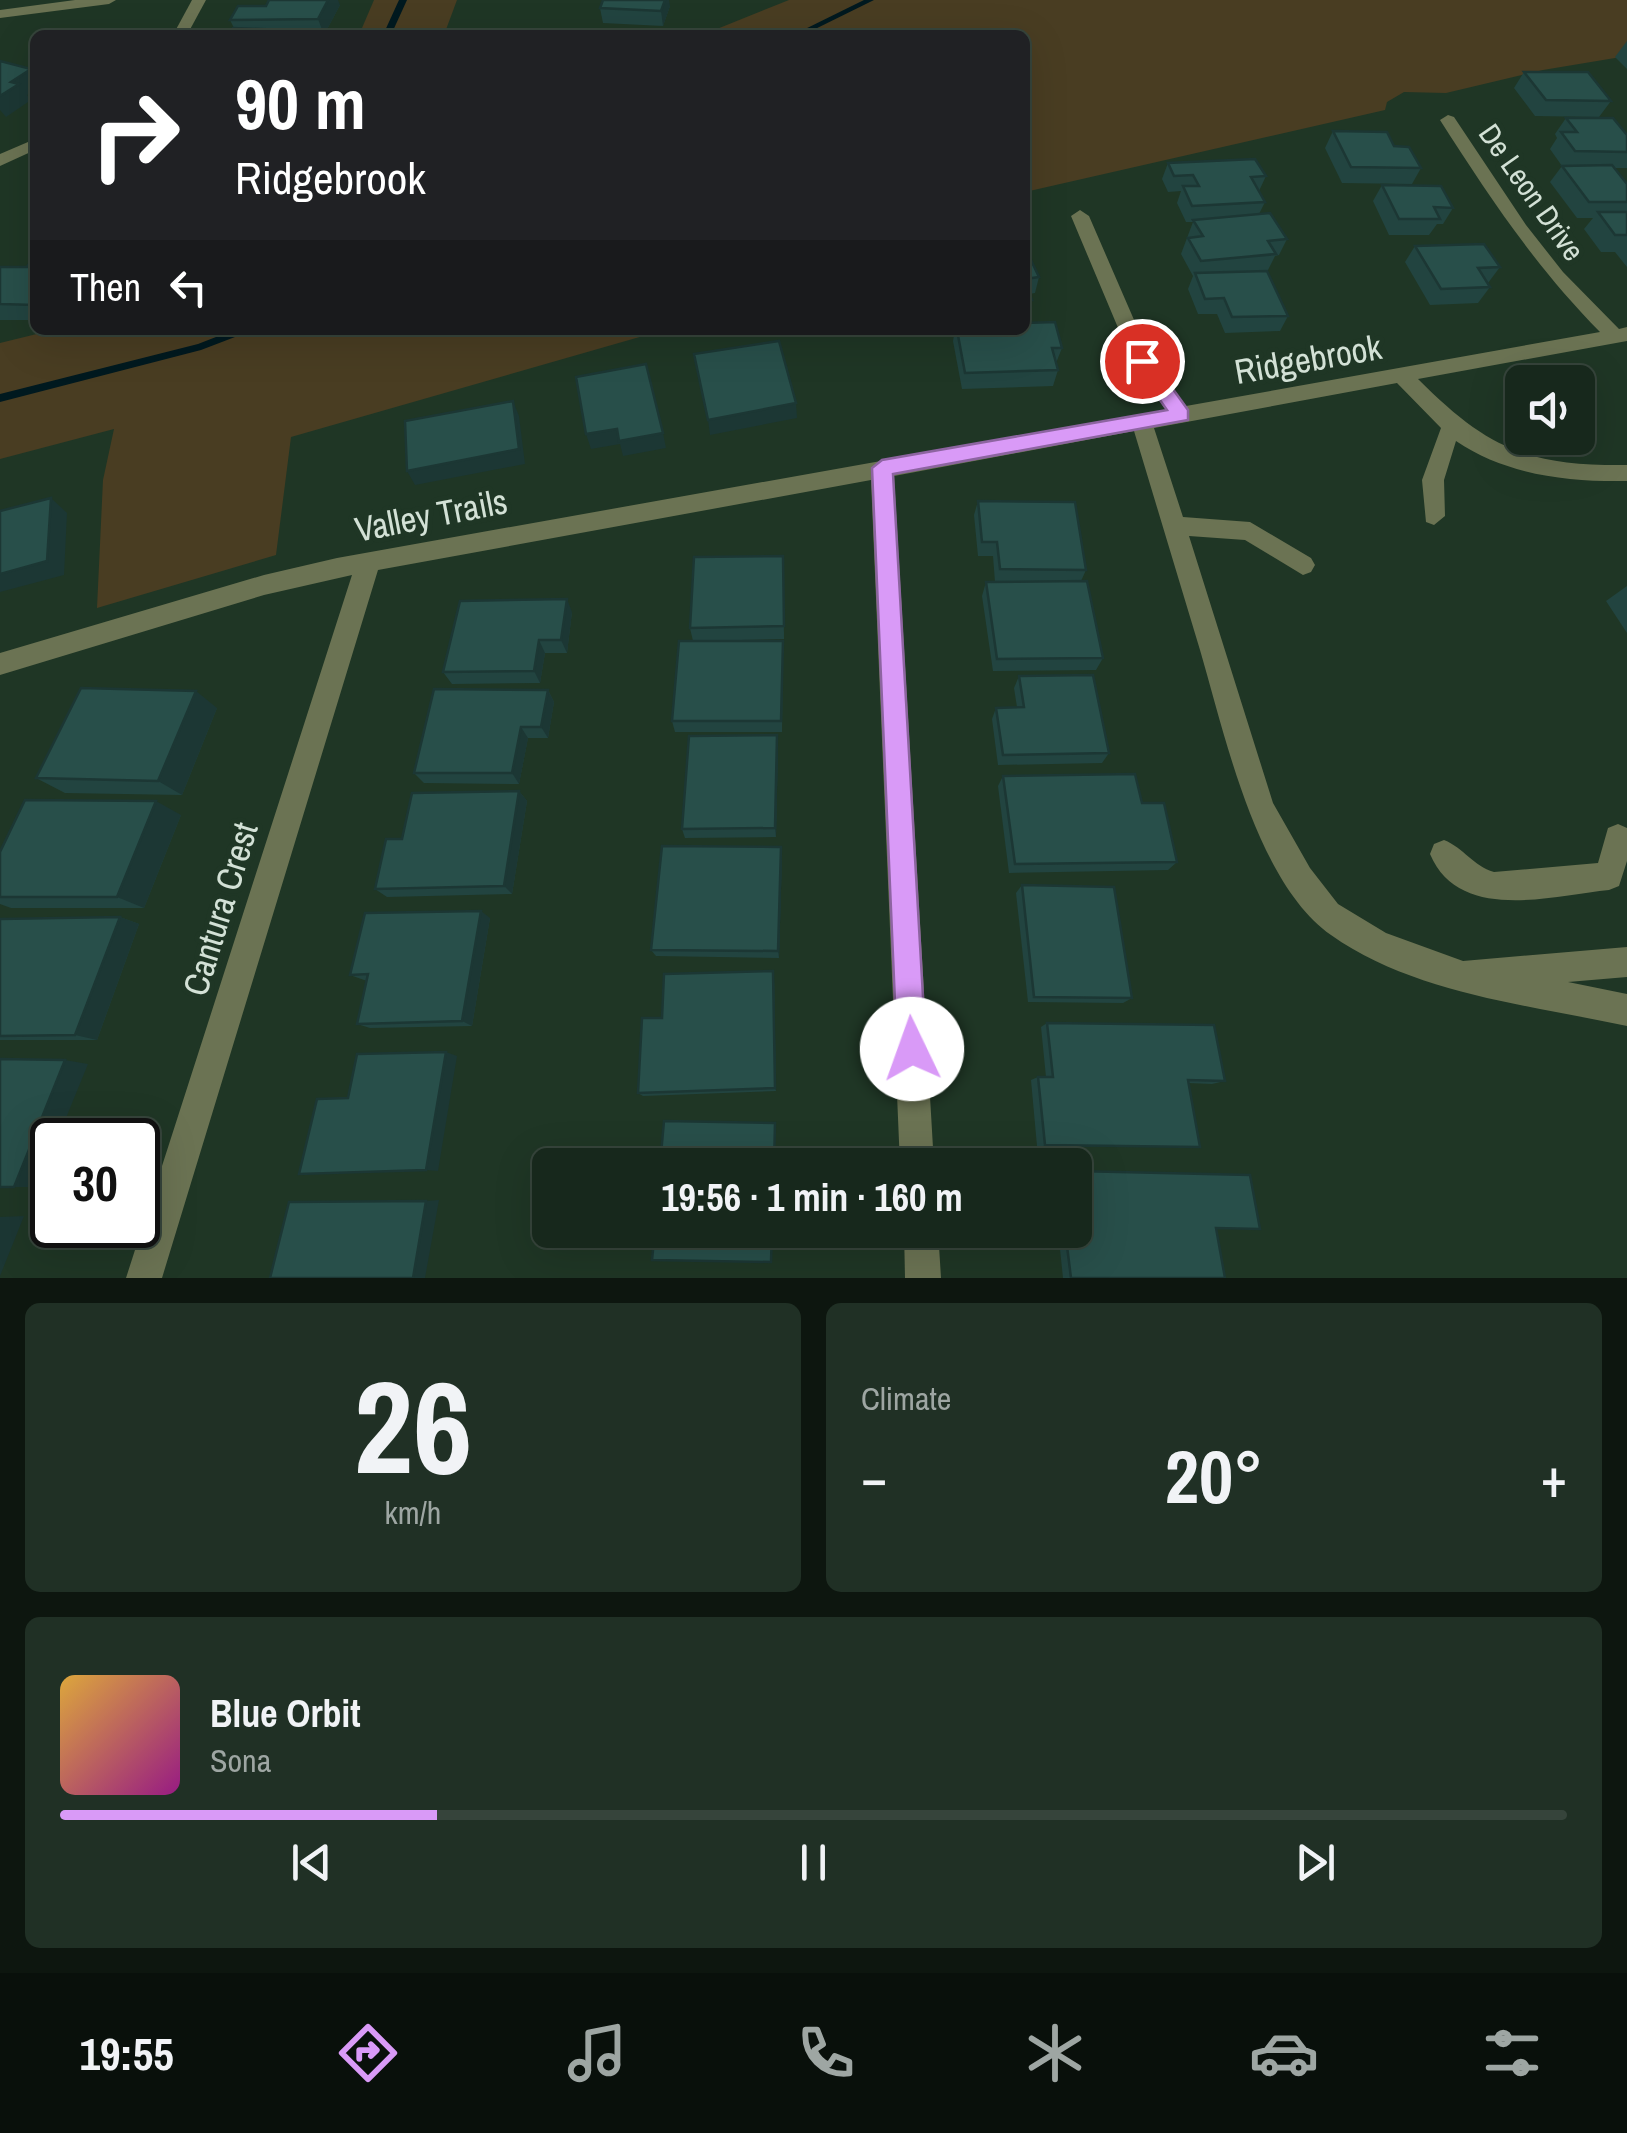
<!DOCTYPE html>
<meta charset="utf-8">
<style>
:root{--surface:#17281c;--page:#203025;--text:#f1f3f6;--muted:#9ea6a3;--line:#36443b;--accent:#d99af7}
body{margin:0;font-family:"Archivo Narrow",sans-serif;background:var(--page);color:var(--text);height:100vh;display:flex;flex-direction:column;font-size:38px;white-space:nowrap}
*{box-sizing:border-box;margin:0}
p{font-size:32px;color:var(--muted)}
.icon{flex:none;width:55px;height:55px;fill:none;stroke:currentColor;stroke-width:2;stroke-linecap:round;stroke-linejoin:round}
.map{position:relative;height:1278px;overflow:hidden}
.panel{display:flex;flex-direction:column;gap:25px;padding:25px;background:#0d160f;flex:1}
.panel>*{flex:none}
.top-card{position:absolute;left:30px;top:30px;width:1000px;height:305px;border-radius:15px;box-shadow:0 10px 40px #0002,0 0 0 2px var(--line);background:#202124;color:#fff;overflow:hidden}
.controls{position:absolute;left:1505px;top:365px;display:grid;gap:20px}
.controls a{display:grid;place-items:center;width:90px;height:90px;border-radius:15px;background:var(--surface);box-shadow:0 10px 40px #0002,0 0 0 2px var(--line);font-size:50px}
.speed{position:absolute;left:30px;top:1118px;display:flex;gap:20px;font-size:50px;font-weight:700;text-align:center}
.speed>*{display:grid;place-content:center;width:130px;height:130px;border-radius:50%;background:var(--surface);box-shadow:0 10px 40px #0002,0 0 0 2px var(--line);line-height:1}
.speed .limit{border:5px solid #111;border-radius:15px;background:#fff;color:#111}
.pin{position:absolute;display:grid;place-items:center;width:85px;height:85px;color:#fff;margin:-42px;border:5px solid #fff;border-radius:50%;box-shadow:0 2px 10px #0007}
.me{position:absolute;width:110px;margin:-55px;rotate:357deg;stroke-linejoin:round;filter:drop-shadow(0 0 8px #0008)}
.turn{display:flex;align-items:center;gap:35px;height:210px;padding:0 40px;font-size:45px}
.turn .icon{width:130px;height:130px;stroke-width:2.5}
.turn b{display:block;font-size:70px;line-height:85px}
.then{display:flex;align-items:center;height:95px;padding:0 40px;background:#0003;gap:20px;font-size:38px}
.big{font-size:75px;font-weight:700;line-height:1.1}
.panel .card{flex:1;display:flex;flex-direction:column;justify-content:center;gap:15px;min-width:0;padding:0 35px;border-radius:15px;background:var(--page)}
.panel .dial{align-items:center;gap:0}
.dial b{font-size:130px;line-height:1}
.song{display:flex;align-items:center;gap:30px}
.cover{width:120px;height:120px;border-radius:15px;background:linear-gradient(135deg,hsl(40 70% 55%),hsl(310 70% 35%))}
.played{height:10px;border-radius:5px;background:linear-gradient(90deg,var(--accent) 25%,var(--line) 25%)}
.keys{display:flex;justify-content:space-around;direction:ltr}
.heat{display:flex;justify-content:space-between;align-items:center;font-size:55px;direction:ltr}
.panel .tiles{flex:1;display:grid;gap:25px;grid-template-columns:1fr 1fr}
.card:last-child{grid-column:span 2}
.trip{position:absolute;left:532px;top:1148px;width:560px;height:100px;border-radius:15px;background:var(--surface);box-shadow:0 10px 40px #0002,0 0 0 2px var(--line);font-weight:700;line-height:100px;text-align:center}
.tab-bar{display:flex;height:160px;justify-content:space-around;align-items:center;background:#09100b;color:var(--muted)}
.tab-bar .icon{width:70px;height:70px}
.tab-bar .current{color:var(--accent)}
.tab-bar b{font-size:45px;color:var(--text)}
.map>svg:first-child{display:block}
.green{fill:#493d22}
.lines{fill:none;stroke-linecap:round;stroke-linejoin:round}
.stream{fill:#00191f;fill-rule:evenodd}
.minor{fill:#6b7353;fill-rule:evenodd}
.wall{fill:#224440}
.shaded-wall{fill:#1c3734}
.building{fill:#284f4a;stroke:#1c3734;stroke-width:2.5}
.route{fill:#d99af7;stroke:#8d64a1;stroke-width:2.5}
.labels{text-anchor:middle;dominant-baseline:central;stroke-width:10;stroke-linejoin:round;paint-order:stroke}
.far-street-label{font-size:30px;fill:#d3e1d6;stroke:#1f3625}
.street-label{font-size:35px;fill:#d3e1d6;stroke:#1f3625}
</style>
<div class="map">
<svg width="1627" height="1278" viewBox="0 0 1627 1278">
<rect width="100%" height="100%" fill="#1f3625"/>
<g class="green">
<path d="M 374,0 L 457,0 L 444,35 L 359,35 Z"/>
<path d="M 789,0 L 1627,0 L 1627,56 L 1543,70 L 1446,93 L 1404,92 L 1387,102 L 1385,110 L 1025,192 L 1025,35 L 702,35 Z"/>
<path d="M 53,330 L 664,330 L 291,437 L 276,555 L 97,608 L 103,480 L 114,429 L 0,459 L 0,343 Z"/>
</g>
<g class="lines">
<g class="stream">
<path d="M 399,0 L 407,0 L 391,35 L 383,35 Z"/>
<path d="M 864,0 L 874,0 L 803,35 L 793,35 Z"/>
<path d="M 234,330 L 249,330 L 248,332 L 201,350 L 0,402 L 0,394 L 198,344 Z"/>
</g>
<g class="minor">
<path d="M 75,0 L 116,0 L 109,4 L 0,18 L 0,10 Z"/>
<path d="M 192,0 L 206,0 L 187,35 L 173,35 Z"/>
<path d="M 1448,115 L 1454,117 L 1526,225 L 1563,272 L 1619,329 L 1627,327 L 1627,341 L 1418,379 C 1487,448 1527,466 1627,465 L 1627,481 C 1568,482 1506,475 1456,441 L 1444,480 L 1445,516 L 1434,525 L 1426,522 L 1422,480 L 1441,428 L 1397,383 L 1154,428 L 1183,517 L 1250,522 L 1311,558 L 1315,565 L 1311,572 L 1303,575 L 1245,540 L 1189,536 L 1273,803 L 1310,868 L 1338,904 L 1386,933 L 1463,961 L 1627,947 L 1627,977 L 1568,982 L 1627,994 L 1627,1026 C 1530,1005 1414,994 1331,935 C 1256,882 1225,735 1200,650 C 1178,577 1156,504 1134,431 L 894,476 L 934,1165 L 900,1165 L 871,480 L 378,570 L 162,1278 L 126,1278 L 352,575 L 264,595 L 0,675 L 0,653 L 264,575 L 337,558 L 1166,410 L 1132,361 L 1071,216 L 1080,210 L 1089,216 L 1151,359 L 1186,406 L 1600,332 C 1535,266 1490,198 1440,120 Z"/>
<path d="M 35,139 L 35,150 L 0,166 L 0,154 Z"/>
<path d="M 1618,824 L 1627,828 L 1627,861 L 1619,886 L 1609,890 C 1551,896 1459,923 1430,854 L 1434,844 L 1444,840 C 1464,848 1473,866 1494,872 L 1598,863 L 1608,828 Z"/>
<path d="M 904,1230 L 938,1230 L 941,1278 L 905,1278 Z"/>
</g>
</g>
<g class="wall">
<path d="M 340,5 L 324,35 L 229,35 L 234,28 L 230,20 Z"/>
<path d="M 670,6 L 663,26 L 603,23 L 600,8 Z"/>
<path d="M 1627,41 L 1627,69 L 1615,57 Z"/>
<path d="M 1524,72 L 1611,101 L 1599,117 L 1535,116 L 1514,88 Z"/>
<path d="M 1566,118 L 1627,135 L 1627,168 L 1614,168 L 1627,184 L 1627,267 L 1615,252 L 1601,252 L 1584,229 L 1593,218 L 1577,218 L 1550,182 L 1562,166 L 1550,149 L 1557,138 L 1555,134 Z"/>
<path d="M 1333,131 L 1394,146 L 1421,168 L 1412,184 L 1342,183 L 1325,148 Z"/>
<path d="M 1168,163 L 1266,176 L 1259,191 L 1265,202 L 1259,214 L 1287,239 L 1279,255 L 1275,256 L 1268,270 L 1258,271 L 1288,316 L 1280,331 L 1225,333 L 1217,314 L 1198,314 L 1188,289 L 1193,276 L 1181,254 L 1193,222 L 1186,222 L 1177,203 L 1181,191 L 1168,192 L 1162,179 Z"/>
<path d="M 1382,185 L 1453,208 L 1443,224 L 1437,224 L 1429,235 L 1389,235 L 1373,201 Z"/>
<path d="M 1415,246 L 1500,267 L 1488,283 L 1490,287 L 1478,303 L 1430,305 L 1405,262 Z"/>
<path d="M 35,255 L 35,320 L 0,320 L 0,267 L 27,267 Z"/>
<path d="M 1025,257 L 1039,277 L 1035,293 L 1029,294 L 1032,300 L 1028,316 L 1025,316 Z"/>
<path d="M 955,330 L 1025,330 L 1062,348 L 1056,363 L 1058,370 L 1053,386 L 962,389 L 953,341 Z"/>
<path d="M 978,501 L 1086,570 L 1081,581 L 1103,658 L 1096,670 L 993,671 L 982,596 L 986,582 L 995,582 L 993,556 L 978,556 L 974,515 Z"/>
<path d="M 783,556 L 784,639 L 693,641 L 690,628 Z"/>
<path d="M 1627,586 L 1627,633 L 1606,601 Z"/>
<path d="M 572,612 L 567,653 L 545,653 L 540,683 L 452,684 L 443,672 Z"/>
<path d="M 783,654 L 782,732 L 675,732 L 672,721 Z"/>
<path d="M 1019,676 L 1109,753 L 1102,763 L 998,765 L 992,719 L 996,708 L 1017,707 L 1014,688 Z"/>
<path d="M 548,690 L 554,702 L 548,738 L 528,738 L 519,784 L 424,783 L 414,773 Z"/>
<path d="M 217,708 L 182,795 L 65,793 L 36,778 Z"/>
<path d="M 778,746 L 776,837 L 685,838 L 682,829 Z"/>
<path d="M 1003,776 L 1142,803 L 1177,862 L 1168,870 L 1009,873 L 998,786 Z"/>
<path d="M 519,791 L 527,801 L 512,894 L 387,897 L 375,889 Z"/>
<path d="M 181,815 L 144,908 L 11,908 L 0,904 L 0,852 Z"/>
<path d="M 782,856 L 779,958 L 656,956 L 651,950 Z"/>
<path d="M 1022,885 L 1132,998 L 1123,1003 L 1028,1002 L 1016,893 Z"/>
<path d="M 120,917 L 139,924 L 97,1040 L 0,1040 L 0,919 Z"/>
<path d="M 490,918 L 472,1026 L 370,1028 L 357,1024 L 367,981 L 350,975 Z"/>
<path d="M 774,977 L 776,1091 L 643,1096 L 638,1093 L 662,1018 Z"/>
<path d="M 1047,1023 L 1225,1081 L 1212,1084 L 1188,1083 L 1200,1147 L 1037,1146 L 1031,1080 L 1038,1077 L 1046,1077 L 1041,1027 Z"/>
<path d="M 1216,1228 L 1225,1278 L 1063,1278 L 1058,1230 Z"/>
</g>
<g class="shaded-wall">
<path d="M 328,0 L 338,0 L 340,5 L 324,35 L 318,19 Z"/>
<path d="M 665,0 L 669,0 L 670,6 L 663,26 L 661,11 Z"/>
<path d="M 31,69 L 35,75 L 35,90 L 27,95 L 31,100 L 6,117 L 0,110 L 0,96 L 11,82 Z"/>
<path d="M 513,401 L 519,416 L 525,464 L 415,485 L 407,471 Z"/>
<path d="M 796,403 L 797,418 L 710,435 L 708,420 Z"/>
<path d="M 617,429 L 663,433 L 666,448 L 623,456 L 620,444 L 591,449 L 586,434 Z"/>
<path d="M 51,498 L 67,513 L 64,575 L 0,592 L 0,574 Z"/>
<path d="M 567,599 L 572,612 L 567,653 L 561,640 Z"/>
<path d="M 539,640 L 545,653 L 540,683 L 534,671 Z"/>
<path d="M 548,690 L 554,702 L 548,738 L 541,727 Z"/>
<path d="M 196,691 L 217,708 L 182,795 L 158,781 Z"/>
<path d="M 521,727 L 528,738 L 519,784 L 512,773 Z"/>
<path d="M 777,735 L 778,746 L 776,837 L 775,828 Z"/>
<path d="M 519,791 L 527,801 L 512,894 L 504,886 Z"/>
<path d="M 156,801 L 181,815 L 144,908 L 117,897 Z"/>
<path d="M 781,847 L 782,856 L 779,958 L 778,951 Z"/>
<path d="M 481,911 L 490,918 L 472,1026 L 462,1021 Z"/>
<path d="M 120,917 L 139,924 L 97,1040 L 75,1035 Z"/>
<path d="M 773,971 L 774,977 L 776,1091 L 775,1088 Z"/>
<path d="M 446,1052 L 457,1056 L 438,1171 L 426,1170 Z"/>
<path d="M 65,1060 L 88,1064 L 57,1140 L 52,1140 L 52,1153 L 39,1187 L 14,1187 Z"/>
<path d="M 439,1200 L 425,1278 L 413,1278 L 426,1201 Z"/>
<path d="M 24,1216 L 0,1276 L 0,1217 Z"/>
</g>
<g class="building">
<path d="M 269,0 L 328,0 L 318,19 L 230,20 L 238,6 L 266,6 Z"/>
<path d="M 603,0 L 665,0 L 661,11 L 600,8 Z"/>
<path d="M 233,28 L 282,30 L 278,35 L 229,35 Z"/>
<path d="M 0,61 L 31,69 L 11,82 L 19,84 L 0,96 Z"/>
<path d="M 1524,72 L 1588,72 L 1611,101 L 1546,100 Z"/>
<path d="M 1566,118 L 1613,118 L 1627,135 L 1627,152 L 1575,151 L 1561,132 L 1577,132 Z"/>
<path d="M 1333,131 L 1387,132 L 1394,146 L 1409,147 L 1421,168 L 1351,167 Z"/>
<path d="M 1255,159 L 1266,176 L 1251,177 L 1265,202 L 1192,206 L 1183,186 L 1199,186 L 1193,175 L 1174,176 L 1168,163 Z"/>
<path d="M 1612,165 L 1627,184 L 1627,202 L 1589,202 L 1562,166 Z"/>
<path d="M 1382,185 L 1441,186 L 1453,208 L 1434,207 L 1440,219 L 1399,219 Z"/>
<path d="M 1598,212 L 1627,212 L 1627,235 L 1615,235 Z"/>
<path d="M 1270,213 L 1287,239 L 1268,241 L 1276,254 L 1201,261 L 1188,238 L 1203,236 L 1193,220 Z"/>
<path d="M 1484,244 L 1500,267 L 1478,268 L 1490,287 L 1441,289 L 1415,246 Z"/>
<path d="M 35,255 L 35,305 L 0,304 L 0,267 L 27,267 Z"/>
<path d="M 1029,256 L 1039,277 L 1025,279 L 1025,257 Z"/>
<path d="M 1267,271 L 1288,316 L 1232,317 L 1224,298 L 1205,299 L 1195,273 Z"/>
<path d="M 1025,284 L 1032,300 L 1025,300 Z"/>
<path d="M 1055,322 L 1062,348 L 1052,348 L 1058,370 L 965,373 L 957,330 L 1025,330 L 1025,323 Z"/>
<path d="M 779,341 L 796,403 L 708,420 L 694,354 Z"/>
<path d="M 646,364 L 663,433 L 619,441 L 617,429 L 586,434 L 576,377 Z"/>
<path d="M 513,401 L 519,449 L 407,471 L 405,421 Z"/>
<path d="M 51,498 L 47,561 L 0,574 L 0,511 Z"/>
<path d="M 978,501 L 1075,502 L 1086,570 L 1000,569 L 997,542 L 982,542 Z"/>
<path d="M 783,556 L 784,626 L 690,628 L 694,557 Z"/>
<path d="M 1087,581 L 1103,658 L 997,659 L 986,582 Z"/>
<path d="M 567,599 L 561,640 L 539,640 L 534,671 L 443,672 L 460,601 Z"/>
<path d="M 679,641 L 783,641 L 781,721 L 672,721 Z"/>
<path d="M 1093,675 L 1109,753 L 1003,755 L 996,708 L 1024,707 L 1019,676 Z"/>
<path d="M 81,688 L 196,691 L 158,781 L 36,778 Z"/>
<path d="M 434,689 L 548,690 L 541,727 L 521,727 L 512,773 L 414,773 Z"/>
<path d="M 777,735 L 775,828 L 682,829 L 689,736 Z"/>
<path d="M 1135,774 L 1142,803 L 1164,803 L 1177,862 L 1015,864 L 1003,776 Z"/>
<path d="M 519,791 L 504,886 L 375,889 L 386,839 L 402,839 L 412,793 Z"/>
<path d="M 25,800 L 156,801 L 117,897 L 0,897 L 0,852 Z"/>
<path d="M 662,846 L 781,847 L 778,951 L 651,950 Z"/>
<path d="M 1022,885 L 1114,887 L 1132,998 L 1034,997 Z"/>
<path d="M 481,911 L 462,1021 L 357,1024 L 368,974 L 350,975 L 365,913 Z"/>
<path d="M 120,917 L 75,1035 L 0,1036 L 0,919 Z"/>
<path d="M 773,971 L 775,1088 L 638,1093 L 642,1018 L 662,1018 L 664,974 Z"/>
<path d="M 1047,1023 L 1214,1025 L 1225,1081 L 1188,1080 L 1200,1147 L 1045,1145 L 1038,1077 L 1053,1077 Z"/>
<path d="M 446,1052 L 426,1170 L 299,1174 L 317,1099 L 348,1098 L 357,1054 Z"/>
<path d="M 0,1059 L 65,1060 L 14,1187 L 0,1187 Z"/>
<path d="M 664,1121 L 775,1123 L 774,1165 L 660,1165 Z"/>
<path d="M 1075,1171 L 1250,1175 L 1260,1229 L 1216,1228 L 1225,1278 L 1071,1278 L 1065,1230 L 1075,1230 Z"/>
<path d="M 426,1201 L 413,1278 L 270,1278 L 289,1202 Z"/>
<path d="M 655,1230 L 772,1230 L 771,1262 L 652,1260 Z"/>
</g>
<path class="route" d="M 1142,355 L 1149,356 L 1188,410 L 1188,420 L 893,474 L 926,1049 L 922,1059 L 912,1063 L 901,1059 L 897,1049 L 872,468 L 882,460 L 1167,410 L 1133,361 Z"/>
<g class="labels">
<g class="far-street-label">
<text transform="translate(1532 192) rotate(55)">De Leon Drive</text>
</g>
<g class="street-label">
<text transform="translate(1308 359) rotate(-10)">Ridgebrook</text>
<text transform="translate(431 515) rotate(-11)">Valley Trails</text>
<text transform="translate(220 909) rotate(-73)">Cantura Crest</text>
</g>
</g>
</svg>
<div class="controls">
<a><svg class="icon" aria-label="sound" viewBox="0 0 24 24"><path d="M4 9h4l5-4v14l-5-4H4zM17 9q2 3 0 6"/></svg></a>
</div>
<div class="speed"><div class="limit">30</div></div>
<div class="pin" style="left:1142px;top:361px;background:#d93025"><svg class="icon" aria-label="arrive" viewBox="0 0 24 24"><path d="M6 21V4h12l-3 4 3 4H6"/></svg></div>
<svg class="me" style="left:912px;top:1049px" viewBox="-20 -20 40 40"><circle r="19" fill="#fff"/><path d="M0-13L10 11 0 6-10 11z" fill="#d99af7"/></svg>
<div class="trip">19:56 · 1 min · 160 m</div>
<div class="top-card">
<div class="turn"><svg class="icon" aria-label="right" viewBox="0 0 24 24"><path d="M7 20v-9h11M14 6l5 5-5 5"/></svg><div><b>90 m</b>Ridgebrook</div></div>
<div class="then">Then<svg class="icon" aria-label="left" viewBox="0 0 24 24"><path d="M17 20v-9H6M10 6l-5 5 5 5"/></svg></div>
</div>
</div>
<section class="panel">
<div class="tiles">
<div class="card dial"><b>26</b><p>km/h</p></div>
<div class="card"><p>Climate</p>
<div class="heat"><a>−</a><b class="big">20°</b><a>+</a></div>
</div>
<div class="card">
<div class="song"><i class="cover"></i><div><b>Blue Orbit</b><p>Sona</p></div></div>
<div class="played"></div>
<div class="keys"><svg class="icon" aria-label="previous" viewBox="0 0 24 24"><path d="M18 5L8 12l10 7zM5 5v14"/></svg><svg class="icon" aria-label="pause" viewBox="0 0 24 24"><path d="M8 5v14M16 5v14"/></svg><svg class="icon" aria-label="next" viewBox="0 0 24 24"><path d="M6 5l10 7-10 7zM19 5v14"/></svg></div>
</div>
</div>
</section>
<nav class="tab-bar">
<b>19:55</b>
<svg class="icon current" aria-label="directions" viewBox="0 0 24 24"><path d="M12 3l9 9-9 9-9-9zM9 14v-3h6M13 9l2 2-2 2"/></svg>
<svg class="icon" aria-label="music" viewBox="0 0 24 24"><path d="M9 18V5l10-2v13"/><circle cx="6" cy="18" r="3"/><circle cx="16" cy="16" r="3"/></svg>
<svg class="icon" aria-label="phone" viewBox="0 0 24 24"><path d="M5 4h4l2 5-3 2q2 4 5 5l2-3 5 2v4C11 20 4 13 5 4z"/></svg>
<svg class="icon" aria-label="climate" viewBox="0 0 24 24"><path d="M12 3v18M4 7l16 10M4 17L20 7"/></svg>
<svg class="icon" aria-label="car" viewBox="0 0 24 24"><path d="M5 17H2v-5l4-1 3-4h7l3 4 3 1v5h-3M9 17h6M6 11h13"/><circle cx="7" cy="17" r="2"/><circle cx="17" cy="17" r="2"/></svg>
<svg class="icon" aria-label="filters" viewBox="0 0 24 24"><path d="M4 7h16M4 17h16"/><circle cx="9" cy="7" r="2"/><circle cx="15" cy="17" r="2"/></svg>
</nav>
